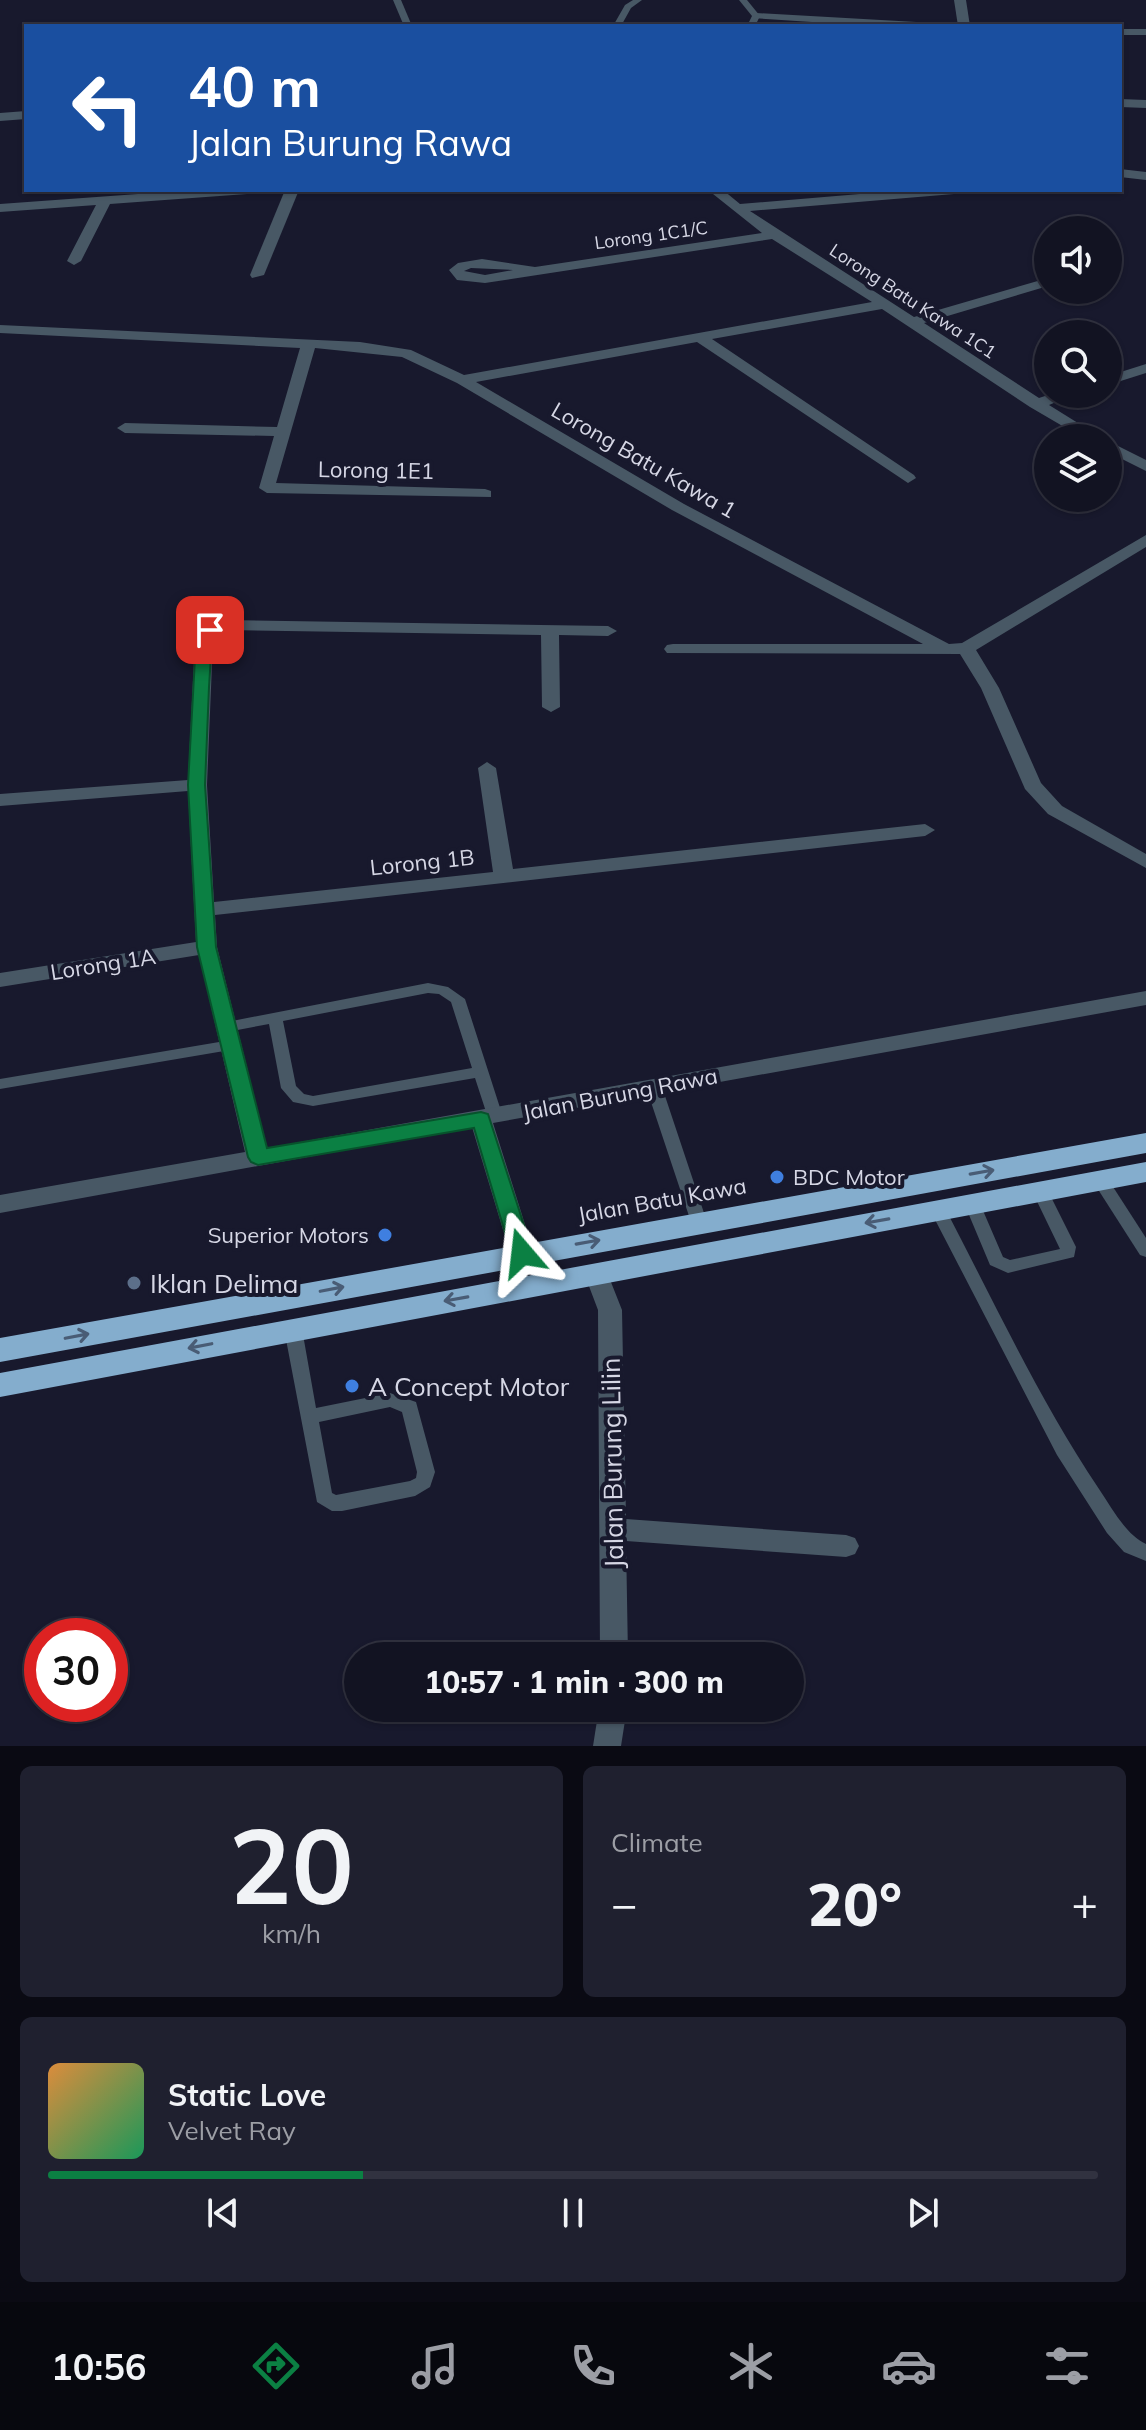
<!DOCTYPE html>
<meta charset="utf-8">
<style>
:root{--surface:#121322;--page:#1f202f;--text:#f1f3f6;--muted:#9c9ea5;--line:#313240;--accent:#0b8043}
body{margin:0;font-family:Mulish,sans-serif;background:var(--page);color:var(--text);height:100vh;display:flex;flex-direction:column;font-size:30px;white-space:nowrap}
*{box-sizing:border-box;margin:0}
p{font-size:26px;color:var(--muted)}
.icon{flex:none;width:44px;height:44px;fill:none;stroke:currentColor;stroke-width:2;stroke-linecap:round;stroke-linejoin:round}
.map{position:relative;height:1746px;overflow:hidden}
.details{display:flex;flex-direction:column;gap:20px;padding:20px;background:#0a0a13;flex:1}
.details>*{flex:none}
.guide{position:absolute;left:24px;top:24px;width:1098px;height:168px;border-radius:0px;box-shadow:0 2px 6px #0004,0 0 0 2px var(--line);background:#1a4fa0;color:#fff;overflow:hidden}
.controls{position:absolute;left:1034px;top:216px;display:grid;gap:16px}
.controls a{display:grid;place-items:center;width:88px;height:88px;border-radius:50%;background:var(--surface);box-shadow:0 2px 6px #0004,0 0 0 2px var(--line);font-size:40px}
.speed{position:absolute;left:24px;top:1618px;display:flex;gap:16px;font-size:40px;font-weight:700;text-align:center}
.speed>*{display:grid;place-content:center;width:104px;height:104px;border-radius:50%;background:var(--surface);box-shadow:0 2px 6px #0004,0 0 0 2px var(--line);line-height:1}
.speed .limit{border:12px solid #d22;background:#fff;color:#111}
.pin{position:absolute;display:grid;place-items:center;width:68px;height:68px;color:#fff;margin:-34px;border-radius:16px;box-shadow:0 4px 12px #0006}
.me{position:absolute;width:88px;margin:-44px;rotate:343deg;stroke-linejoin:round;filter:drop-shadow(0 0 6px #0008)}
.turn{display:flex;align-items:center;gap:28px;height:168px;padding:0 32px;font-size:36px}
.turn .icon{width:104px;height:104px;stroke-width:2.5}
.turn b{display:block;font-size:56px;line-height:68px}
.big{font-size:60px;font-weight:800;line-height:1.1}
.details .tile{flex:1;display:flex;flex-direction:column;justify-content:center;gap:12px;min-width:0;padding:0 28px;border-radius:12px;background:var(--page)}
.details .dial{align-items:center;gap:0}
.dial b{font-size:104px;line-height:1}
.song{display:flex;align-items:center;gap:24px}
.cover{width:96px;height:96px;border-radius:12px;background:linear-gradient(135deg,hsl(30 70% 55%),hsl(150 70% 35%))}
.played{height:8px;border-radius:4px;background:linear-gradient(90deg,var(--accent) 30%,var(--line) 30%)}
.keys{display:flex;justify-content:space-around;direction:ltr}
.heat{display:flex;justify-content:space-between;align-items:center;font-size:44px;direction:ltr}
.details .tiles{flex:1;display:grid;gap:20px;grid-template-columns:1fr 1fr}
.tile:last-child{grid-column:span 2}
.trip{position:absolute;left:344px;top:1642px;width:460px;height:80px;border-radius:40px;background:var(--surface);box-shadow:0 2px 6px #0004,0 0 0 2px var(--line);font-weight:800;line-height:80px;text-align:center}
.tab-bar{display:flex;height:128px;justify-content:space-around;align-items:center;background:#07080e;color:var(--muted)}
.tab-bar .icon{width:56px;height:56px}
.tab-bar .current{color:var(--accent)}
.tab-bar b{font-size:36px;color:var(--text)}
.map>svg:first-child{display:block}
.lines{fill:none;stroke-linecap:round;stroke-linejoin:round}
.lane{fill:#485865;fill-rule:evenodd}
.street{fill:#485865;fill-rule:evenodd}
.highway{fill:#84adcd;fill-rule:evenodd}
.oneway{stroke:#495c75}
.route{fill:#0b8043;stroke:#07532c;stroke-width:2}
.shop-dot{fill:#3f7fe0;stroke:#18192d;stroke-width:3}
.service-dot{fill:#5c6f8a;stroke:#18192d;stroke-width:3}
.labels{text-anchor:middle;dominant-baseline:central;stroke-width:8;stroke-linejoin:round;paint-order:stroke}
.far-street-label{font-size:18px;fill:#d6d7e5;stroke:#18192d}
.street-label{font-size:22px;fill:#d6d7e5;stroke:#18192d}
.poi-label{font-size:22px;fill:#d6d7e5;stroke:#18192d;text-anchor:start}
.near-poi-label{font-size:26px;fill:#d6d7e5;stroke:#18192d;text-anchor:start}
.near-street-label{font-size:26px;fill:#d6d7e5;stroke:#18192d}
</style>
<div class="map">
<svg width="1146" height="1746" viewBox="0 0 1146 1746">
<rect width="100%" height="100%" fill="#18192d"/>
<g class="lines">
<g class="lane">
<path d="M 393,0 L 401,0 L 412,26 L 404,26 Z"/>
<path d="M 633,0 L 642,0 L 631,8 L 621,26 L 613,26 L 625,5 Z"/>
<path d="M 739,0 L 747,0 L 760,16 L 755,26 L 747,26 L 752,16 Z"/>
<path d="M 428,983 L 448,987 L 465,999 L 503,1117 L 501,1121 L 489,1121 L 475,1078 L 313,1106 L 293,1102 L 281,1088 L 269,1024 L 227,1032 L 222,1031 L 219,1027 L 222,1023 L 227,1022 ZM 428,993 L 439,994 L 451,1002 L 472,1068 L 313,1096 L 304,1094 L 296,1086 L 283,1021 Z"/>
<path d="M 231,1040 L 236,1041 L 239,1045 L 236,1049 L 0,1089 L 0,1079 Z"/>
<path d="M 654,1082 L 659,1083 L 662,1087 L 707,1222 L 705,1226 L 699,1228 L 693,1226 L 691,1222 L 646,1087 L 649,1083 Z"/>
<path d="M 1100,1174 L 1106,1176 L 1146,1238 L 1146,1257 L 1140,1255 L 1092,1180 L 1094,1176 Z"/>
<path d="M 1040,1185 L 1046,1187 L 1076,1247 L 1074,1257 L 1008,1273 L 990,1265 L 964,1203 L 966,1199 L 972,1197 L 978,1199 L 1003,1257 L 1010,1260 L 1060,1249 L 1032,1191 L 1034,1187 Z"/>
<path d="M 938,1204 L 944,1206 L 946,1210 C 995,1304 1040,1401 1099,1489 C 1112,1508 1125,1534 1146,1544 L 1146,1561 L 1124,1552 L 1107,1533 L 1057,1455 L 930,1210 L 932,1206 Z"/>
<path d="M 293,1322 L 299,1324 L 302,1329 L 316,1408 L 390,1393 L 416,1402 L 435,1472 L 430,1487 L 415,1496 L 342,1511 L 332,1511 L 317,1502 L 284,1329 L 287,1324 ZM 390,1407 L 402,1412 L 417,1472 L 416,1478 L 410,1481 L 336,1495 L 332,1493 L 319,1422 Z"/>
</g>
<g class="street">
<path d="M 954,0 L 966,0 L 970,26 L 958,26 Z"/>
<path d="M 756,13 L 934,23 L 940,26 L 873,26 L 752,18 L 752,14 Z"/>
<rect x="1120" y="29" width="26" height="6"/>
<path d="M 1120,99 L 1146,100 L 1146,108 L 1120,107 Z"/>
<path d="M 26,111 L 26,119 L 0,121 L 0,113 Z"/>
<path d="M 1120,169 L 1146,172 L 1146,180 L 1120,177 Z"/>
<path d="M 193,190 L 254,190 L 247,194 L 110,204 L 81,261 L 74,265 L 67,261 L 96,205 L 0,212 L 0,204 Z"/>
<path d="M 285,190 L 299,190 L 264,275 L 252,278 L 250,275 Z"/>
<path d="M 708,190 L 723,190 L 740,204 L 907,190 L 961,190 L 954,194 L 750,211 L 914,317 L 1048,278 L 1048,286 L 924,323 L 1039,398 L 1051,394 L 1075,394 L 1049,405 L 1102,438 L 1083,438 L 1030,407 L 882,309 L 712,339 L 914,475 L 916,478 L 908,483 L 697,342 L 476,382 L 684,504 L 949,644 L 962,643 L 1146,535 L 1146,547 L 976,650 L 999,688 L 1041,783 L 1062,806 L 1146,854 L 1146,868 L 1048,814 L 1025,789 L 981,688 L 960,654 L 667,653 L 664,649 L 667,645 L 673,644 L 923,644 L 672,510 L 457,383 L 402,357 L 315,348 L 276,483 L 485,489 L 491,491 L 491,497 L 267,493 L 259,488 L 274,436 L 125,433 L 117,428 L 125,423 L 277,427 L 300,348 L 0,333 L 0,325 L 360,342 L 411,350 L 464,375 L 872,302 L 772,239 L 485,283 L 457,280 L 449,270 L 458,263 L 482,259 L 535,267 L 762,233 ZM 471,268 L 513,270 L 485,275 L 464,271 Z"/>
<path d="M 1146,364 L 1146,373 L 1108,385 L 1108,376 Z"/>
<path d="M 1108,441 L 1146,460 L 1146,471 L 1108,452 Z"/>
<path d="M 225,620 L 608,626 L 617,631 L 608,636 L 559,635 L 560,707 L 551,712 L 542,707 L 541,635 L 227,630 L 217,634 L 213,640 L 207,785 L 214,902 L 493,872 L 478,768 L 487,762 L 496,768 L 513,869 L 925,824 L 935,830 L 925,836 L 215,915 L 217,947 L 267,1148 L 1146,991 L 1146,1005 L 493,1123 L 534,1253 L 530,1259 L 522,1262 L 514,1259 L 510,1253 L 472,1127 L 0,1213 L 0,1195 L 245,1152 L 199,955 L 0,987 L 0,973 L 196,942 L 188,791 L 0,806 L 0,794 L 188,780 L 195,640 L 204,626 Z"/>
<path d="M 596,1264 L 605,1267 L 622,1310 L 626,1519 L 846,1535 L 855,1538 L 859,1546 L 855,1554 L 846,1557 L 626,1541 L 628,1656 L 600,1656 L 598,1310 L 584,1273 L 587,1267 Z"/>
<path d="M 599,1708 L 627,1708 L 621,1746 L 593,1746 Z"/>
</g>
<g class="highway">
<path d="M 1146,1133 L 1146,1153 L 0,1362 L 0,1338 Z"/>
<path d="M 1146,1162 L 1146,1182 L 0,1397 L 0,1373 Z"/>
</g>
</g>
<defs><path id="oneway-shaft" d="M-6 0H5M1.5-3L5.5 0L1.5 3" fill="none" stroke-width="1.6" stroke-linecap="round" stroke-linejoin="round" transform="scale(2)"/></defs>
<g class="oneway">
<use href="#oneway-shaft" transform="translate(982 1172) rotate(-10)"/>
<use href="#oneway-shaft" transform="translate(877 1221) rotate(170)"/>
<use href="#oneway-shaft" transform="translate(588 1242) rotate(-10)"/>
<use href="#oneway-shaft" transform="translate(332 1289) rotate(-11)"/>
<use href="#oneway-shaft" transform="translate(456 1299) rotate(170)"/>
<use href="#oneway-shaft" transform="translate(77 1336) rotate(-11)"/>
<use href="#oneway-shaft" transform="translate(200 1346) rotate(169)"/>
</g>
<path class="route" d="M 210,625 L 218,630 L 212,640 L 209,687 L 205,785 L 216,947 L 267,1148 L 481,1112 L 488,1114 L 533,1253 L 530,1259 L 515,1259 L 511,1253 L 474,1128 L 258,1165 L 251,1162 L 248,1157 L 197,947 L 188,785 L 196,640 L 204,627 Z"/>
<g class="shop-dot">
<circle cx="777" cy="1177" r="8"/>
<circle cx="385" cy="1235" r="8"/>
<circle cx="352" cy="1386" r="8"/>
</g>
<circle class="service-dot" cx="134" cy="1283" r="8"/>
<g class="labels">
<g class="far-street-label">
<text transform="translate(651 235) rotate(-8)">Lorong 1C1/C</text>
<text transform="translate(913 301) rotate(33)">Lorong Batu Kawa 1C1</text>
</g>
<g class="street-label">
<text transform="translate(644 460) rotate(30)">Lorong Batu Kawa 1</text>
<text transform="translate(376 470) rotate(1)">Lorong 1E1</text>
<text transform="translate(422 862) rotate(-6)">Lorong 1B</text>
<text transform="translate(103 964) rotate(-9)">Lorong 1A</text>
<text transform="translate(620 1094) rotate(-11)">Jalan Burung Rawa</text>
<text transform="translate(662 1200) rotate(-10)">Jalan Batu Kawa</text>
</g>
<g class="poi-label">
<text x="793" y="1177">BDC Motor</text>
<text x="369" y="1235" text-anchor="end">Superior Motors</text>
</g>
<g class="near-poi-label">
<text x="150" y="1283">Iklan Delima</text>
<text x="368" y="1386">A Concept Motor</text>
</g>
<g class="near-street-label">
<text transform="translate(612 1463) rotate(-91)">Jalan Burung Lilin</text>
</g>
</g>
</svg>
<div class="controls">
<a><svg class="icon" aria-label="sound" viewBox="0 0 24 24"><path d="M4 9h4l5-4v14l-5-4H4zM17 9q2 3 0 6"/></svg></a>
<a><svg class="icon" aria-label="search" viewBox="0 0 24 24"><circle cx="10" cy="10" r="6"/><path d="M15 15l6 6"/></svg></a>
<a><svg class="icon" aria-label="layers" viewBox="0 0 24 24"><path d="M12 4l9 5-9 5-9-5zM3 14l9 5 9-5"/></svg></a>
</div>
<div class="speed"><div class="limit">30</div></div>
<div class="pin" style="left:210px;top:630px;background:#d93025"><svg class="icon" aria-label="arrive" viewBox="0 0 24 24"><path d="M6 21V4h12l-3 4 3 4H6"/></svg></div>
<svg class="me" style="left:522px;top:1253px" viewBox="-20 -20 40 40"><path d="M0-17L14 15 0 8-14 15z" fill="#0b8043" stroke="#fff" stroke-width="4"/></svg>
<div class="trip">10:57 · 1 min · 300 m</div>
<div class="guide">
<div class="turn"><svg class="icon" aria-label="left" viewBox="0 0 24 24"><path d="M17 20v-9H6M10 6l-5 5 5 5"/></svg><div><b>40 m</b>Jalan Burung Rawa</div></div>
</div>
</div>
<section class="details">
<div class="tiles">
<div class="tile dial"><b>20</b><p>km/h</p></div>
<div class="tile"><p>Climate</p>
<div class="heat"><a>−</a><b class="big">20°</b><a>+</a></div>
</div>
<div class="tile">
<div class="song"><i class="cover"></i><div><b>Static Love</b><p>Velvet Ray</p></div></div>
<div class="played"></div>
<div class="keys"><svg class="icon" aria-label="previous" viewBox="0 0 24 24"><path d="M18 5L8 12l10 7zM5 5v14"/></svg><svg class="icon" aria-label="pause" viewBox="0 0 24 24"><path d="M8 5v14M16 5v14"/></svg><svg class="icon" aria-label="next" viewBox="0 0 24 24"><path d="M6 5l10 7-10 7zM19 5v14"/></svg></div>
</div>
</div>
</section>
<nav class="tab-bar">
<b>10:56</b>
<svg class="icon current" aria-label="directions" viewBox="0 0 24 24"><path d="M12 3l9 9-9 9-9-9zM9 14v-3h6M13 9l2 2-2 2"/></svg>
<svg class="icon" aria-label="music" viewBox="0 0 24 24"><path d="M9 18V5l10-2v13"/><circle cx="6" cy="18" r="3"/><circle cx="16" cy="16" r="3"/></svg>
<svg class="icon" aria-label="phone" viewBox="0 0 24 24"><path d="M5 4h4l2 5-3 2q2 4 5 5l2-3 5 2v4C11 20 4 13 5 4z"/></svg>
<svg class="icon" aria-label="climate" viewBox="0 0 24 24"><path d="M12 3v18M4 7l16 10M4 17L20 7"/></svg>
<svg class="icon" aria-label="car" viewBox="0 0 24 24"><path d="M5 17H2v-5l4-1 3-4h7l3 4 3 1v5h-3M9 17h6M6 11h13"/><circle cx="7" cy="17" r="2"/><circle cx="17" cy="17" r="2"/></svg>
<svg class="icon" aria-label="filters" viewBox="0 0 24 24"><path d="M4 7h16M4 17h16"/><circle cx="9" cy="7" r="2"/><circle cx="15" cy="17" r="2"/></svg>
</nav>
